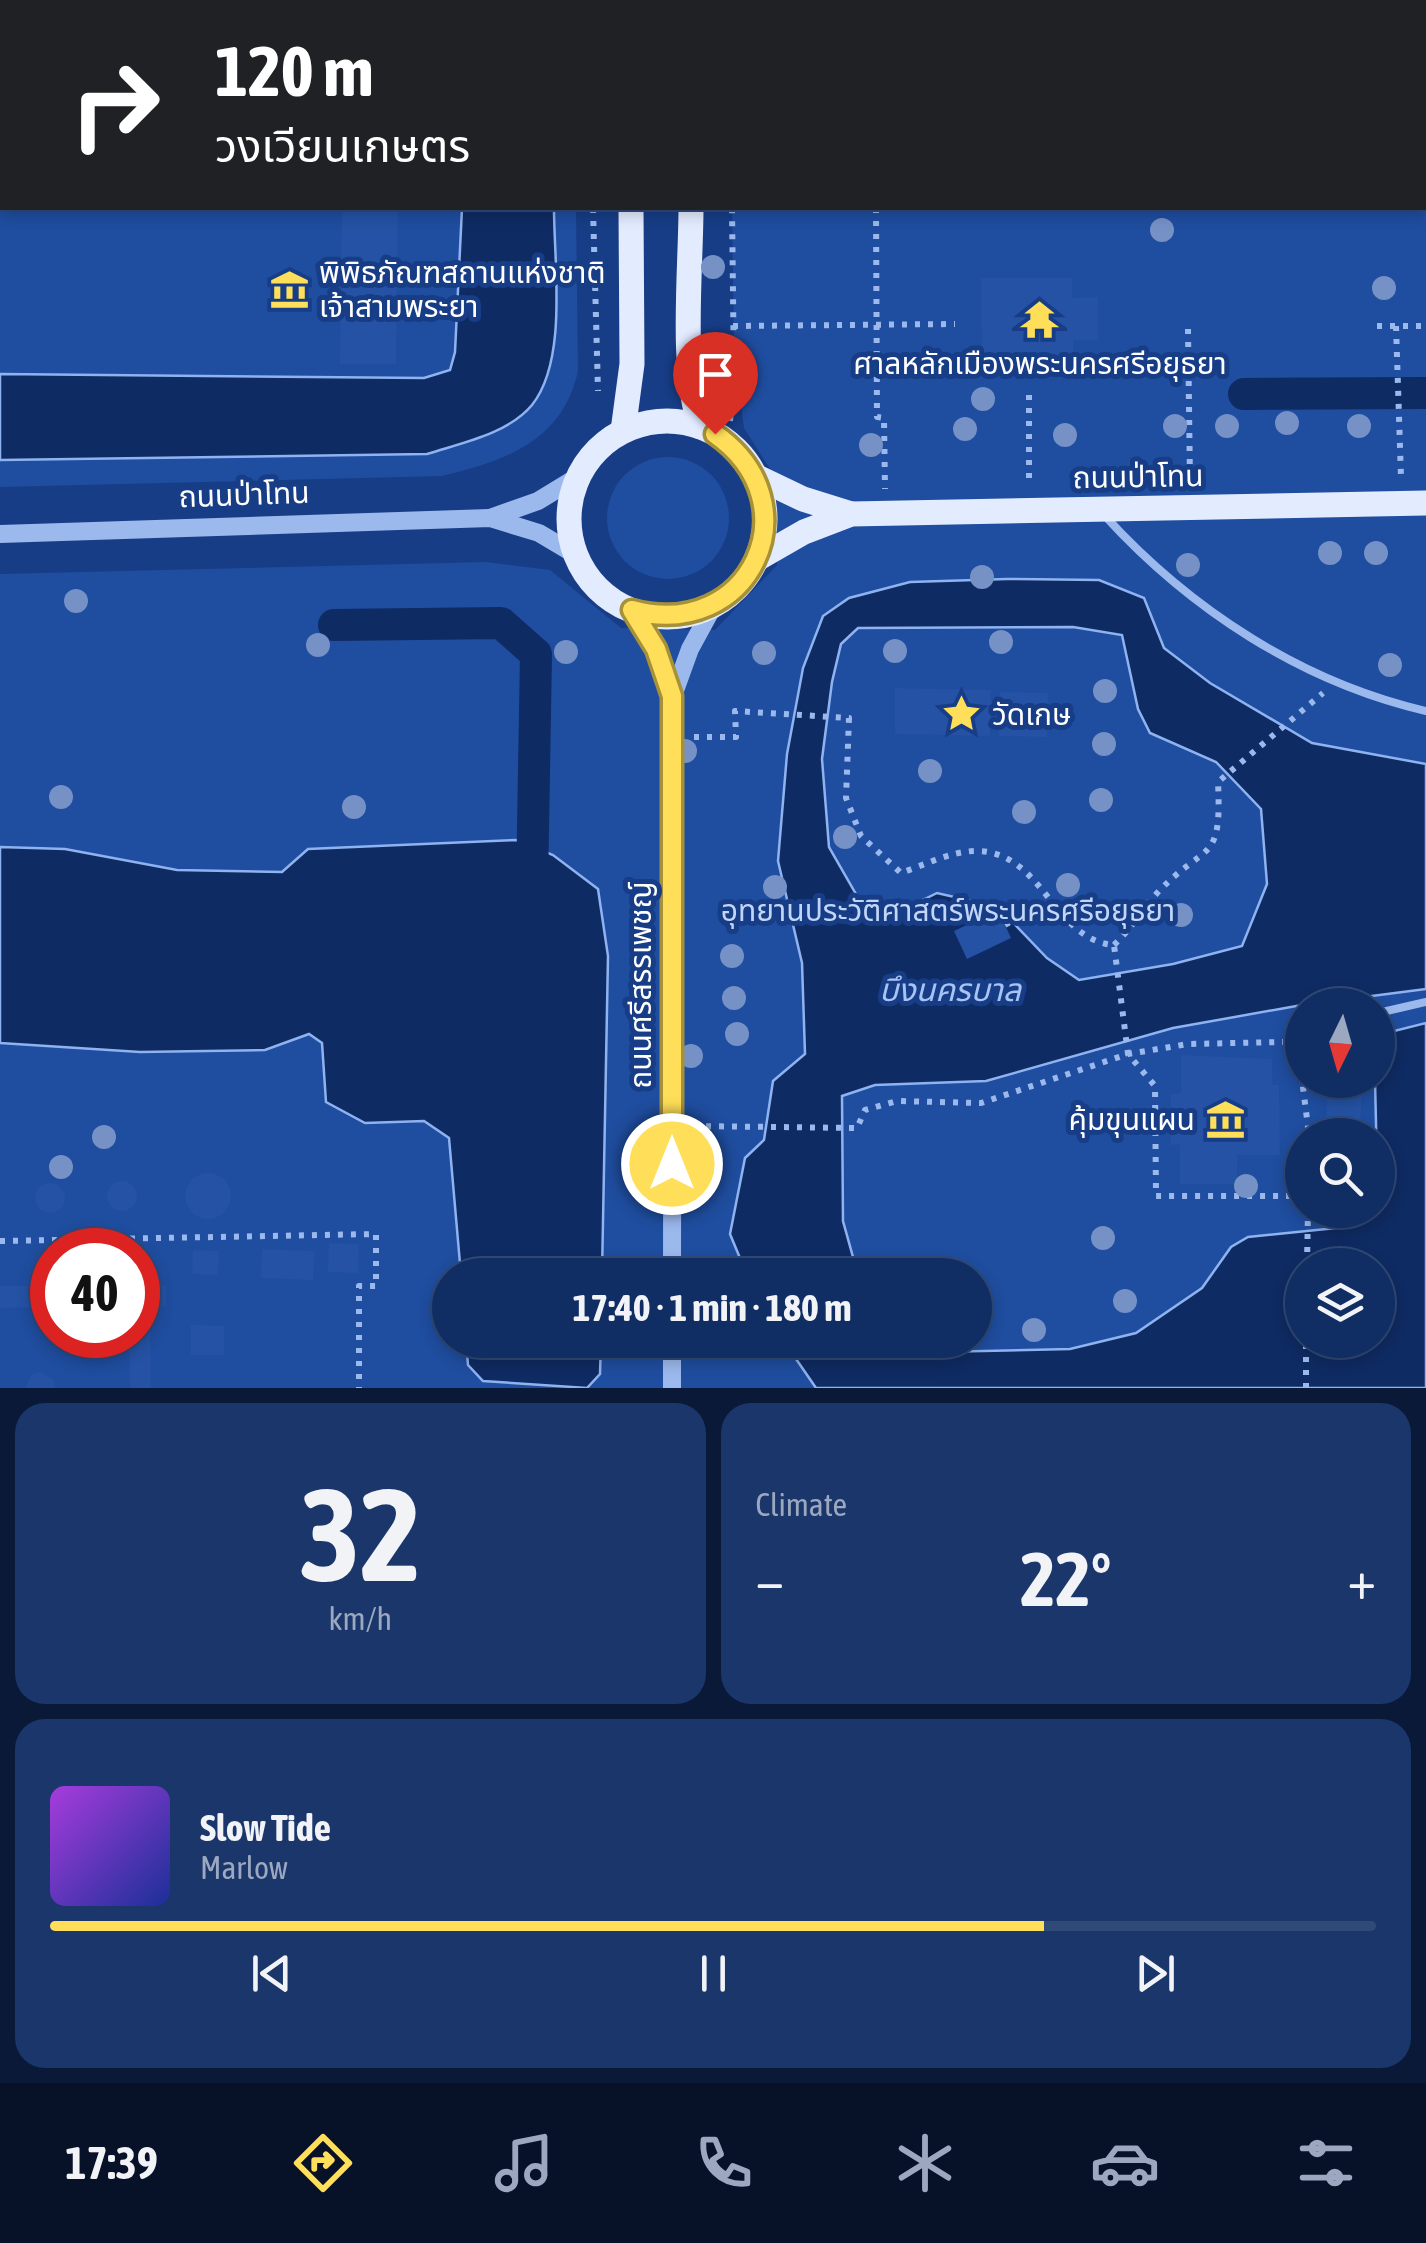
<!DOCTYPE html>
<meta charset="utf-8">
<style>
:root{--surface:#112e64;--page:#1a366a;--text:#f1f3f6;--muted:#9ca8bf;--line:#304a78;--accent:#ffdf59}
body{margin:0;font-family:"Asap Condensed","Noto Sans Thai",sans-serif;background:var(--page);color:var(--text);height:100vh;display:flex;flex-direction:column;font-size:38px;white-space:nowrap}
*{box-sizing:border-box;margin:0}
p{font-size:32px;color:var(--muted)}
.icon{flex:none;width:55px;height:55px;fill:none;stroke:currentColor;stroke-width:2;stroke-linecap:round;stroke-linejoin:round}
.map{position:relative;height:1388px;overflow:hidden}
.drawer{display:flex;flex-direction:column;gap:15px;padding:15px;background:#091937;flex:1}
.drawer>*{flex:none}
.top-card{position:absolute;left:0px;top:0px;width:1428px;height:210px;box-shadow:0 5px 15px #0003,0 0 0 2px var(--line);background:#202124;color:#fff;overflow:hidden}
.needle{width:65px;rotate:185deg}
.tools{position:absolute;left:1285px;top:988px;display:grid;gap:20px}
.tools a{display:grid;place-items:center;width:110px;height:110px;border-radius:50%;background:var(--surface);box-shadow:0 5px 15px #0003,0 0 0 2px var(--line);font-size:50px}
.speed{position:absolute;left:30px;top:1228px;display:flex;gap:20px;font-size:50px;font-weight:700;text-align:center}
.speed>*{display:grid;place-content:center;width:130px;height:130px;border-radius:50%;background:var(--surface);box-shadow:0 5px 15px #0003,0 0 0 2px var(--line);line-height:1}
.speed .limit{border:15px solid #d22;background:#fff;color:#111}
.pin{position:absolute;display:grid;place-items:center;width:85px;height:85px;color:#fff;margin:-102px -42px;border-radius:50% 50% 50% 0;rotate:-45deg;box-shadow:0 0 10px #0007}
.pin .icon{rotate:45deg}
.me{position:absolute;width:110px;margin:-55px;rotate:0deg;stroke-linejoin:round;filter:drop-shadow(0 0 8px #0008)}
.turn{display:flex;align-items:center;gap:35px;height:210px;padding:0 50px;font-size:45px}
.turn .icon{width:130px;height:130px;stroke-width:2.5}
.turn b{display:block;font-size:70px;line-height:85px}
.big{font-size:75px;font-weight:700;line-height:1.1}
.drawer .card{flex:1;display:flex;flex-direction:column;justify-content:center;gap:15px;min-width:0;padding:0 35px;border-radius:30px;background:var(--page)}
.drawer .dial{align-items:center;gap:0}
.dial b{font-size:130px;line-height:1}
.song{display:flex;align-items:center;gap:30px}
.cover{width:120px;height:120px;border-radius:15px;background:linear-gradient(135deg,hsl(280 70% 55%),hsl(230 70% 35%))}
.played{height:10px;border-radius:5px;background:linear-gradient(90deg,var(--accent) 75%,var(--line) 75%)}
.keys{display:flex;justify-content:space-around;direction:ltr}
.heat{display:flex;justify-content:space-between;align-items:center;font-size:55px;direction:ltr}
.drawer .tiles{flex:1;display:grid;gap:15px;grid-template-columns:1fr 1fr}
.card:last-child{grid-column:span 2}
.trip{position:absolute;left:432px;top:1258px;width:560px;height:100px;border-radius:50px;background:var(--surface);box-shadow:0 5px 15px #0003,0 0 0 2px var(--line);font-weight:700;line-height:100px;text-align:center}
.dock{display:flex;height:160px;justify-content:space-around;align-items:center;background:#071228;color:var(--muted)}
.dock .icon{width:70px;height:70px}
.dock .active{color:var(--accent)}
.dock b{font-size:45px;color:var(--text)}
.map>svg:first-child{display:block}
.green{fill:#1f4d9f;fill-rule:evenodd}
.water{fill:#0f2b63;stroke:#8fb3f0;stroke-width:2.5;fill-rule:evenodd}
.lines{fill:none;stroke-linecap:round;stroke-linejoin:round}
.canal{stroke:#0f2b63;stroke-width:32}
.building{fill:#2552a4}
.path{stroke:#9cb9ed;stroke-width:6;stroke-dasharray:5 8;stroke-linecap:butt}
.service{stroke:#9cb9ed;stroke-width:8}
.tertiary{stroke:#9cb9ed;stroke-width:18}
.primary{stroke:#e3ebff;stroke-width:25}
.tree{fill:#7591c6}
.route-casing{stroke:#a6913a;stroke-width:25}
.route{stroke:#ffdf59;stroke-width:18}
.labels{text-anchor:middle;dominant-baseline:central;stroke-width:10;stroke-linejoin:round;paint-order:stroke}
.poi-label{font-size:30px;fill:#fff;stroke:#173d86;text-anchor:start}
.street-label{font-size:30px;fill:#fff;stroke:#173d86}
.park-label{font-size:30px;fill:#c2d6fa;stroke:#173d86}
.water-label{font-size:32px;font-style:italic;fill:#a8c4f5;stroke:#173d86}
</style>
<div class="map">
<svg width="1426" height="1388" viewBox="0 0 1426 1388">
<rect width="100%" height="100%" fill="#173d86"/>
<g class="green">
<path d="M 0,0 L 574,0 L 2,2 L 2,208 L 576,208 L 578,371 C 563,441 505,461 442,476 L 0,487 Z"/>
<path d="M 730,0 L 1426,0 L 1426,1388 L 0,1388 L 0,574 L 486,562 L 550,570 L 621,628 L 715,630 L 777,565 L 777,480 L 744,428 L 734,350 L 732,208 L 1425,208 L 1425,2 ZM 1302,1005 L 1378,1005 L 1378,1080 L 1302,1080 ZM 1302,1135 L 1378,1135 L 1378,1210 L 1302,1210 ZM 52,1250 L 138,1250 L 138,1335 L 52,1335 ZM 1302,1265 L 1378,1265 L 1378,1340 L 1302,1340 ZM 450,1275 L 975,1275 L 975,1340 L 450,1340 Z"/>
<circle cx="668" cy="518" r="61"/>
</g>
<g class="water">
<path d="M 462,208 L 554,208 C 554,264 568,360 532,405 C 508,434 461,443 427,454 L 0,460 L 0,374 L 424,378 L 450,370 L 455,352 Z"/>
<path d="M 1007,579 L 1099,580 L 1144,598 L 1164,648 L 1210,683 L 1312,743 L 1426,764 L 1426,989 L 1302,1005 L 1173,1028 L 986,1081 L 875,1085 L 842,1096 L 843,1221 L 858,1275 L 747,1275 L 730,1234 L 745,1158 L 764,1140 L 773,1081 L 805,1054 L 802,963 L 778,861 L 787,754 L 803,668 L 823,616 L 849,598 L 910,582 ZM 1073,627 L 1122,635 L 1138,709 L 1150,733 L 1216,762 L 1261,809 L 1267,884 L 1242,946 L 1173,964 L 1079,980 L 1047,958 L 998,907 L 937,893 L 886,918 L 864,908 L 829,847 L 822,759 L 832,682 L 841,644 L 858,628 Z"/>
<path d="M 516,840 L 553,855 L 598,889 L 608,956 L 602,1275 L 461,1275 L 449,1138 L 424,1121 L 365,1123 L 326,1102 L 322,1043 L 309,1034 L 265,1050 L 140,1052 L 0,1043 L 0,847 L 65,849 L 177,870 L 282,872 L 308,849 Z"/>
<path d="M 1426,1023 L 1426,1388 L 816,1388 L 783,1340 L 910,1340 L 937,1352 L 1070,1349 L 1136,1333 L 1202,1288 L 1231,1247 L 1248,1237 L 1346,1227 L 1364,1210 L 1378,1210 L 1375,1080 L 1378,1060 L 1390,1032 ZM 1378,1265 L 1378,1340 L 1302,1340 L 1302,1265 Z"/>
<path d="M 466,1340 L 601,1340 L 600,1374 L 587,1388 L 483,1381 L 468,1365 Z"/>
</g>
<g class="lines">
<g class="canal">
<path d="M 1244,394 L 1426,393"/>
<path d="M 334,625 L 501,623 L 536,654 L 532,888"/>
</g>
</g>
<g class="building">
<path d="M 342,208 L 398,208 L 396,364 L 340,364 Z"/>
<path d="M 981,278 L 1072,278 L 1072,298 L 1098,297 L 1098,340 L 1073,340 L 1073,365 L 982,365 Z"/>
<path d="M 895,688 L 991,690 L 990,736 L 895,734 Z"/>
<path d="M 1000,692 L 1048,693 L 1047,737 L 999,736 Z"/>
<path d="M 998,910 L 1011,938 L 967,959 L 954,931 Z"/>
<path d="M 1181,1055 L 1272,1059 L 1272,1085 L 1279,1085 L 1280,1155 L 1237,1155 L 1237,1184 L 1180,1184 L 1180,1144 L 1171,1145 L 1171,1094 L 1181,1093 Z"/>
<path d="M 1328,1084 L 1362,1085 L 1360,1131 L 1326,1129 Z"/>
<circle cx="208" cy="1196" r="23"/>
<circle cx="122" cy="1196" r="15"/>
<circle cx="50" cy="1198" r="15"/>
<path d="M 329,1243 L 359,1244 L 358,1273 L 328,1272 Z"/>
<path d="M 262,1249 L 314,1251 L 313,1280 L 261,1278 Z"/>
<path d="M 193,1250 L 219,1251 L 218,1275 L 192,1274 Z"/>
<path d="M 138,1271 L 150,1271 L 150,1285 L 166,1285 L 166,1306 L 150,1306 L 151,1388 L 130,1388 L 129,1335 L 138,1335 Z"/>
<path d="M 0,1286 L 52,1286 L 52,1307 L 0,1308 Z"/>
<path d="M 191,1325 L 224,1326 L 224,1355 L 191,1355 Z"/>
<path d="M 40,1372 L 53,1379 L 55,1388 L 25,1388 L 32,1374 Z"/>
</g>
<g class="lines">
<g class="path">
<path d="M 590,0 L 590,2"/>
<path d="M 730,0 L 730,2"/>
<path d="M 875,0 L 875,2"/>
<path d="M 593,208 L 598,391"/>
<path d="M 876,208 L 877,417 L 884,418 L 885,489"/>
<path d="M 733,326 L 955,324"/>
<path d="M 1377,326 L 1426,326"/>
<path d="M 1396,326 L 1401,477"/>
<path d="M 1188,329 L 1190,482"/>
<path d="M 1029,395 L 1029,484"/>
<path d="M 730,421 L 734,378 L 732,208"/>
<path d="M 694,737 L 736,737 L 735,711 L 849,718 L 846,798 L 861,836 L 901,873 C 924,865 952,851 976,851 C 1043,851 1053,940 1114,945 L 1128,1054 L 1155,1086 L 1156,1196 L 1302,1196"/>
<path d="M 1005,925 L 1050,899"/>
<path d="M 1114,945 C 1132,928 1143,908 1159,891 C 1207,841 1222,865 1218,782 L 1323,693"/>
<path d="M 1298,1048 L 1309,1135"/>
<path d="M 693,1126 L 857,1128 L 865,1110 L 897,1101 L 981,1103 L 1128,1054 L 1188,1044 L 1283,1042"/>
<path d="M 0,1241 L 376,1234 L 376,1286 L 359,1286 L 359,1388"/>
<path d="M 1307,1265 L 1308,1210"/>
<path d="M 1306,1388 L 1306,1340"/>
</g>
<g class="service">
<path d="M 423,0 L 424,2"/>
<path d="M 0,129 L 2,129"/>
<path d="M 1105,516 C 1190,609 1301,682 1426,711"/>
<path d="M 1378,1013 L 1426,1002"/>
<path d="M 1295,1031 L 1302,1030"/>
</g>
<g class="tertiary">
<path d="M 490,518 L 538,501 L 579,476"/>
<path d="M 0,534 L 490,518 L 539,533 L 576,555"/>
<path d="M 633,610 L 655,649 L 673,696 L 672,1275"/>
<path d="M 673,696 L 690,649 L 714,605"/>
<path d="M 672,1388 L 672,1340"/>
</g>
<g class="primary">
<path d="M 628,0 L 628,2"/>
<path d="M 691,2 L 691,0"/>
<path d="M 691,208 C 691,269 680,372 701,427"/>
<circle cx="667" cy="519" r="98"/>
<path d="M 623,431 L 632,364 L 631,208"/>
<path d="M 755,476 L 803,499 L 851,514"/>
<path d="M 757,559 L 804,532 L 851,514 L 1426,503"/>
</g>
</g>
<g class="tree">
<circle cx="1162" cy="230" r="12"/>
<circle cx="713" cy="267" r="12"/>
<circle cx="1384" cy="288" r="12"/>
<circle cx="716" cy="349" r="12"/>
<circle cx="983" cy="399" r="12"/>
<circle cx="1287" cy="423" r="12"/>
<circle cx="1175" cy="426" r="12"/>
<circle cx="1227" cy="426" r="12"/>
<circle cx="1359" cy="426" r="12"/>
<circle cx="965" cy="429" r="12"/>
<circle cx="1065" cy="435" r="12"/>
<circle cx="871" cy="445" r="12"/>
<circle cx="1330" cy="553" r="12"/>
<circle cx="1376" cy="553" r="12"/>
<circle cx="1188" cy="565" r="12"/>
<circle cx="982" cy="577" r="12"/>
<circle cx="76" cy="601" r="12"/>
<circle cx="1001" cy="642" r="12"/>
<circle cx="318" cy="645" r="12"/>
<circle cx="895" cy="651" r="12"/>
<circle cx="566" cy="652" r="12"/>
<circle cx="764" cy="653" r="12"/>
<circle cx="1390" cy="665" r="12"/>
<circle cx="1105" cy="691" r="12"/>
<circle cx="1104" cy="744" r="12"/>
<circle cx="685" cy="751" r="12"/>
<circle cx="930" cy="771" r="12"/>
<circle cx="61" cy="797" r="12"/>
<circle cx="1101" cy="800" r="12"/>
<circle cx="354" cy="807" r="12"/>
<circle cx="1024" cy="812" r="12"/>
<circle cx="845" cy="837" r="12"/>
<circle cx="1068" cy="885" r="12"/>
<circle cx="775" cy="887" r="12"/>
<circle cx="1181" cy="915" r="12"/>
<circle cx="732" cy="956" r="12"/>
<circle cx="734" cy="998" r="12"/>
<circle cx="737" cy="1034" r="12"/>
<circle cx="691" cy="1056" r="12"/>
<circle cx="104" cy="1137" r="12"/>
<circle cx="61" cy="1167" r="12"/>
<circle cx="690" cy="1171" r="12"/>
<circle cx="1246" cy="1186" r="12"/>
<circle cx="1103" cy="1238" r="12"/>
<circle cx="1125" cy="1301" r="12"/>
<circle cx="1034" cy="1330" r="12"/>
</g>
<g class="lines">
<defs>
<path id="route" d="M 672,1164 L 672,696 L 656,649 L 632,610 C 750,642 815,504 715,434"/>
</defs>
<use href="#route" class="route-casing"/>
<use href="#route" class="route"/>
</g>
<defs>
<symbol id="museum-bare" viewBox="-9 -9 18 18"><path d="M0-6L6-3V-2H-6V-3ZM-5-1h2V3h-2ZM-1-1h2V3h-2ZM3-1h2V3H3ZM-6 4H6V6H-6Z" fill="#ffdf59" stroke="#173d86" stroke-width="2.5" paint-order="stroke"/></symbol>
<symbol id="temple-bare" viewBox="-9 -9 18 18"><path d="M0-6L5-2H3V0L6.5 2.5H4V6H1.5V3h-3V6H-4V2.5H-6.5L-3 0V-2H-5Z" fill="#ffdf59" stroke="#173d86" stroke-width="2.5" paint-order="stroke"/></symbol>
<symbol id="sight-bare" viewBox="-9 -9 18 18"><path d="M0-6L1.8-2.2L6-1.7L2.9 1.2L3.7 5.4L0 3.3L-3.7 5.4L-2.9 1.2L-6-1.7L-1.8-2.2Z" fill="#ffdf59" stroke="#173d86" stroke-width="2.5" paint-order="stroke"/></symbol>
</defs>
<g fill-rule="evenodd">
<use href="#museum-bare" x="262" y="262" width="55" height="55"/>
<use href="#temple-bare" x="1012" y="292" width="55" height="55"/>
<use href="#sight-bare" x="934" y="686" width="55" height="55"/>
<use href="#museum-bare" x="1198" y="1092" width="55" height="55"/>
</g>
<g class="labels">
<g class="poi-label">
<text x="319" y="272">พิพิธภัณฑสถานแห่งชาติ<tspan x="319" dy="34">เจ้าสามพระยา</tspan></text>
<text x="1040" y="363" text-anchor="middle">ศาลหลักเมืองพระนครศรีอยุธยา</text>
<text x="992" y="714">วัดเกษ</text>
<text x="1195" y="1119" text-anchor="end">คุ้มขุนแผน</text>
</g>
<g class="street-label">
<text transform="translate(1138 476) rotate(-1)">ถนนป่าโทน</text>
<text transform="translate(244 494) rotate(-2)">ถนนป่าโทน</text>
<text transform="translate(640 985) rotate(-90)">ถนนศรีสรรเพชญ์</text>
</g>
<g class="park-label">
<text x="948" y="910">อุทยานประวัติศาสตร์พระนครศรีอยุธยา</text>
</g>
<g class="water-label">
<text x="950" y="989">บึงนครบาล</text>
</g>
</g>
</svg>
<div class="tools">
<a><svg class="needle" viewBox="-14 -14 28 28"><path d="M0-13l5 13h-10z" fill="#e53935"/><path d="M0 13l5-13h-10z" fill="#9ca8bf"/></svg></a>
<a><svg class="icon" aria-label="search" viewBox="0 0 24 24"><circle cx="10" cy="10" r="6"/><path d="M15 15l6 6"/></svg></a>
<a><svg class="icon" aria-label="layers" viewBox="0 0 24 24"><path d="M12 4l9 5-9 5-9-5zM3 14l9 5 9-5"/></svg></a>
</div>
<div class="speed"><div class="limit">40</div></div>
<div class="pin" style="left:715px;top:434px;background:#d93025"><svg class="icon" aria-label="arrive" viewBox="0 0 24 24"><path d="M6 21V4h12l-3 4 3 4H6"/></svg></div>
<svg class="me" style="left:672px;top:1164px" viewBox="-20 -20 40 40"><circle r="17" fill="#ffdf59" stroke="#fff" stroke-width="3"/><path d="M0-11L8 9 0 5-8 9z" fill="#fff"/></svg>
<div class="trip">17:40 · 1 min · 180 m</div>
<div class="top-card">
<div class="turn"><svg class="icon" aria-label="right" viewBox="0 0 24 24"><path d="M7 20v-9h11M14 6l5 5-5 5"/></svg><div><b>120 m</b>วงเวียนเกษตร</div></div>
</div>
</div>
<section class="drawer">
<div class="tiles">
<div class="card dial"><b>32</b><p>km/h</p></div>
<div class="card"><p>Climate</p>
<div class="heat"><a>−</a><b class="big">22°</b><a>+</a></div>
</div>
<div class="card">
<div class="song"><i class="cover"></i><div><b>Slow Tide</b><p>Marlow</p></div></div>
<div class="played"></div>
<div class="keys"><svg class="icon" aria-label="previous" viewBox="0 0 24 24"><path d="M18 5L8 12l10 7zM5 5v14"/></svg><svg class="icon" aria-label="pause" viewBox="0 0 24 24"><path d="M8 5v14M16 5v14"/></svg><svg class="icon" aria-label="next" viewBox="0 0 24 24"><path d="M6 5l10 7-10 7zM19 5v14"/></svg></div>
</div>
</div>
</section>
<nav class="dock">
<b>17:39</b>
<svg class="icon active" aria-label="directions" viewBox="0 0 24 24"><path d="M12 3l9 9-9 9-9-9zM9 14v-3h6M13 9l2 2-2 2"/></svg>
<svg class="icon" aria-label="music" viewBox="0 0 24 24"><path d="M9 18V5l10-2v13"/><circle cx="6" cy="18" r="3"/><circle cx="16" cy="16" r="3"/></svg>
<svg class="icon" aria-label="phone" viewBox="0 0 24 24"><path d="M5 4h4l2 5-3 2q2 4 5 5l2-3 5 2v4C11 20 4 13 5 4z"/></svg>
<svg class="icon" aria-label="climate" viewBox="0 0 24 24"><path d="M12 3v18M4 7l16 10M4 17L20 7"/></svg>
<svg class="icon" aria-label="car" viewBox="0 0 24 24"><path d="M5 17H2v-5l4-1 3-4h7l3 4 3 1v5h-3M9 17h6M6 11h13"/><circle cx="7" cy="17" r="2"/><circle cx="17" cy="17" r="2"/></svg>
<svg class="icon" aria-label="filters" viewBox="0 0 24 24"><path d="M4 7h16M4 17h16"/><circle cx="9" cy="7" r="2"/><circle cx="15" cy="17" r="2"/></svg>
</nav>
